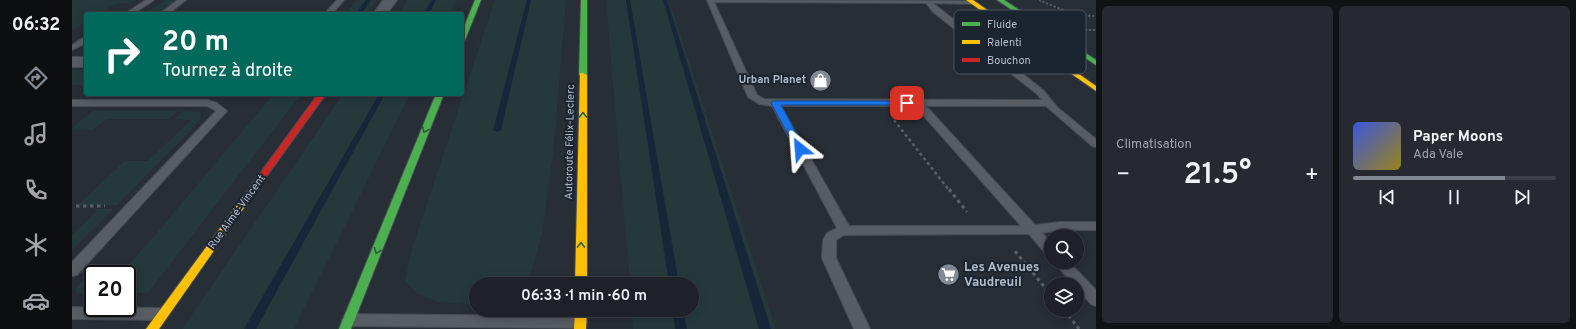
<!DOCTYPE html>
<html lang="fr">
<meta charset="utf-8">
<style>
:root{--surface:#1e2228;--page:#262a30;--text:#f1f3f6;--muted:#a1a4a8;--line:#3c3f45;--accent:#818a94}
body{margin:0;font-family:Overpass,sans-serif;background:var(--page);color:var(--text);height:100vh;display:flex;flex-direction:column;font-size:15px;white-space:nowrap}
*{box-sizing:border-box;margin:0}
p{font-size:13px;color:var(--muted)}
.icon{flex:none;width:22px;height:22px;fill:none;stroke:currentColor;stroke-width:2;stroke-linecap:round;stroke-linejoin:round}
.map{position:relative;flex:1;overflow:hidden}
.drawer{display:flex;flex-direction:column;gap:6px;padding:6px;background:#101316;width:480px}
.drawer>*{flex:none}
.top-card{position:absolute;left:12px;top:12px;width:380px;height:84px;border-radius:4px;box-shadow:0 2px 10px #0003,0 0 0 1px var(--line);background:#00695c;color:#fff;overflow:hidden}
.fabs{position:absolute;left:972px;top:229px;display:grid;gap:8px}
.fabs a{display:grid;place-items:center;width:40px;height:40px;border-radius:50%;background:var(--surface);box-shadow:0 2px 10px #0003,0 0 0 1px var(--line);font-size:20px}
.speed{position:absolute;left:12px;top:265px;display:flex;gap:8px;font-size:20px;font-weight:700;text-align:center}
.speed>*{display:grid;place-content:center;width:52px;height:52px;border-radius:50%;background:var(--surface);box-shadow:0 2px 10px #0003,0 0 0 1px var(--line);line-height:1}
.speed .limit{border:2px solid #111;border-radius:6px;background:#fff;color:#111}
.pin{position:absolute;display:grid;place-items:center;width:34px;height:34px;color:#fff;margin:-17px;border-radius:8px;box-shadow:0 2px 6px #0006}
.me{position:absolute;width:44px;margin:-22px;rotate:332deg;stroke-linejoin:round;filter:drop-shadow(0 0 3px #0008)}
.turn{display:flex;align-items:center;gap:14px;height:84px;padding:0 12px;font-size:18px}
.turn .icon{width:52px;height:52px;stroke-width:2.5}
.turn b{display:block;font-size:28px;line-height:34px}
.big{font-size:30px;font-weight:600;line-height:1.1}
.drawer .tile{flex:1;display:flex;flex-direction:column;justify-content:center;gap:6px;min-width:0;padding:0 14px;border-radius:6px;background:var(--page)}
.song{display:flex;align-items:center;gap:12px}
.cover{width:48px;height:48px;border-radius:6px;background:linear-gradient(135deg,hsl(230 70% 55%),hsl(50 70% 35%))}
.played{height:4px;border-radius:2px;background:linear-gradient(90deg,var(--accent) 75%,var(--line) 75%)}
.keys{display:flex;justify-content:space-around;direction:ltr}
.heat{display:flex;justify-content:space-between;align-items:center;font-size:22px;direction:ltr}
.drawer .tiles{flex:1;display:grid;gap:6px;grid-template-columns:repeat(2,1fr)}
.trip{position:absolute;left:397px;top:277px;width:230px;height:40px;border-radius:20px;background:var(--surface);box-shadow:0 2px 10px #0003,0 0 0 1px var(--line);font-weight:600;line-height:40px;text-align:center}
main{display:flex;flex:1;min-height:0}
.tabs{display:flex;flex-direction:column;width:72px;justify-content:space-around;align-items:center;background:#0c0e10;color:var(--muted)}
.tabs .icon{width:28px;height:28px}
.tabs .on{color:var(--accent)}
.tabs b{font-size:18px;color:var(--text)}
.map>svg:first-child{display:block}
.green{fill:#25393b}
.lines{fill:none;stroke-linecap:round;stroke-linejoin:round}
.stream{fill:#172739;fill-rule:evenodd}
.lane-casing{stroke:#454b52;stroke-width:2}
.street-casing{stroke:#454b52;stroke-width:2}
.fast-casing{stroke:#454b52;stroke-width:2}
.slow-casing{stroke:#454b52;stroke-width:2}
.jam-casing{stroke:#454b52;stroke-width:2}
.path-far2{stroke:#596066;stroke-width:2;stroke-dasharray:2 2;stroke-linecap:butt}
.path-far1{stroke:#596066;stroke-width:2.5;stroke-dasharray:3 3;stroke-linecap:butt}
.path{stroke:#596066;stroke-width:3;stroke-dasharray:3.5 3.5;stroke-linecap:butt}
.lane{fill:#585c63;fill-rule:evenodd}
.street{fill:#585c63;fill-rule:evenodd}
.fast{fill:#4caf50;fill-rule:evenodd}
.slow{fill:#ffc107;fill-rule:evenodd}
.jam{fill:#c62828;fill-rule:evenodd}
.oneway{stroke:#2f5c3d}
.route{fill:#1a73e8;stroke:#114b97}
.labels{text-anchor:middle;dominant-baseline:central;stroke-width:4;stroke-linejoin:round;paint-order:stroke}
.poi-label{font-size:11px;font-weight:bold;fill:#b1bbc7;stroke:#1b2530;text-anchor:end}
.street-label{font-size:11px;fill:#b1bbc7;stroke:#1b2530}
.near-poi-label{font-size:13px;font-weight:bold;fill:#b1bbc7;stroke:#1b2530;text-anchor:start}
.key{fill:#1b2530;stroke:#48525d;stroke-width:1}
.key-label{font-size:11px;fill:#b1bbc7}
</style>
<main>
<nav class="tabs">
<b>06:32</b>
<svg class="icon on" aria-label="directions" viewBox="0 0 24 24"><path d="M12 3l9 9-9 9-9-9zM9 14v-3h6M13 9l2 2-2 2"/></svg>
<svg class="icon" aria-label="music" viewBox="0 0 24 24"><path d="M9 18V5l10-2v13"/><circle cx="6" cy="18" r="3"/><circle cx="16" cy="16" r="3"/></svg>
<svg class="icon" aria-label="phone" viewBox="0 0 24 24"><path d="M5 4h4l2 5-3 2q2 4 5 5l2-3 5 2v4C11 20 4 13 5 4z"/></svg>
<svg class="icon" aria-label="climate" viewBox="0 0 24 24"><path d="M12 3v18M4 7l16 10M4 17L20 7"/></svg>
<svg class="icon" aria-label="car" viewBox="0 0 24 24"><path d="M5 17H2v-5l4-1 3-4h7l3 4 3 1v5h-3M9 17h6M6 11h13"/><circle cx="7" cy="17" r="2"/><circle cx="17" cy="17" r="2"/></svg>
</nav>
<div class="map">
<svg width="1024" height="329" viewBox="0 0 1024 329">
<rect width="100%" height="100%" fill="#282e35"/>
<g class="green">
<path d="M 0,0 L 65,0 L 57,3 L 46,3 L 27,14 L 14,14 L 14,22 L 0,30 Z"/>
<path d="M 94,0 L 105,0 L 84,14 L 72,14 Z"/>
<path d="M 284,0 L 305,0 L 294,14 L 273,14 Z"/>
<path d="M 335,0 L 384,0 L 378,14 L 327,14 Z"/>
<path d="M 423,0 L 494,0 L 481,153 L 470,234 L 460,269 L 450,284 L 404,284 L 404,305 L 367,302 L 346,294 L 333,281 L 339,252 Z"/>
<path d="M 534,0 L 597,0 L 704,329 L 561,329 L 559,310 L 620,310 L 620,284 L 558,284 Z"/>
<rect x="0" y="70" width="14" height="15"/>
<path d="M 181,94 L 229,94 L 76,293 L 55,293 L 55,274 L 48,274 L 79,240 L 199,97 L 179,97 Z"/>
<path d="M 271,94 L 338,94 L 222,329 L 110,329 Z"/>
<path d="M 21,111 L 105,111 L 97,119 L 35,119 L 21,130 L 0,130 L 0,128 Z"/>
<path d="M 111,111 L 128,112 L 130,116 L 118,131 L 45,205 L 6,205 L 53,161 L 76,161 L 119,120 L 103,119 Z"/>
<path d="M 24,209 L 41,209 L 0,250 L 0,235 L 25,211 L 23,210 Z"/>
<path d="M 16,274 L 21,274 L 21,293 L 5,293 L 3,289 Z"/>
</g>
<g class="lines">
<g class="stream">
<path d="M 294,0 L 299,0 L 289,14 L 283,14 Z"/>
<path d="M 360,0 L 364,0 L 357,14 L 351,14 Z"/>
<path d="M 455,0 L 459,0 L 429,130 L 425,132 L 421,130 Z"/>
<path d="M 554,0 L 558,0 L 607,284 L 597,284 Z"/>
<path d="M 591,0 L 595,0 L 699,329 L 687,329 Z"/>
<path d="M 307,94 L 313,94 L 184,329 L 172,329 Z"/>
<path d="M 601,310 L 611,310 L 615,329 L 603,329 Z"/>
</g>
<defs>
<g id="lane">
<path d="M 74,0 L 82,0 L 61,14 L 52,14 Z"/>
<path d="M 106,0 L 114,0 L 96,14 L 87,14 Z"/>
<path d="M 265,0 L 272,0 L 260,14 L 252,14 Z"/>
<path d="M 635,0 L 902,1 L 902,3 L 900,4 L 861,3 L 867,8 L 971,90 L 985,107 L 1024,139 L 1024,147 L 1020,146 L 974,106 L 854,106 L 963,225 L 987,222 L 1024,222 L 1024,230 L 987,230 L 970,233 L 979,242 L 979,256 L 974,254 L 957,234 L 772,235 L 764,240 L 764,258 L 798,329 L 782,329 L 750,258 L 751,240 L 755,233 L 765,228 L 700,106 L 687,104 L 676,97 ZM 642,2 L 854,3 L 861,12 L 965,94 L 970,100 L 692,99 L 685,95 ZM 709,106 L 843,106 L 949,226 L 777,226 Z"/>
<path d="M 11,38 L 14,38 L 14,43 L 0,50 L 0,45 Z"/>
<path d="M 0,100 L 136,100 L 145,103 L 155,111 L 5,275 L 0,276 L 0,262 L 144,111 L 135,106 L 0,106 Z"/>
<path d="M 982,262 L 997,262 L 1024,290 L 1024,306 L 1019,304 L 1005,289 L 1005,284 L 1001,284 Z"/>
<path d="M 0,307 L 87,308 L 92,310 L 94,314 L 92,318 L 87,320 L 0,319 Z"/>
<path d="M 277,314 L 508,316 L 513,318 L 515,322 L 513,326 L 508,328 L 277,326 L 272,324 L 270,320 L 272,316 Z"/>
</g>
<g id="street">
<path d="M 311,0 L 325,0 L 315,14 L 301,14 Z"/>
<rect x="0" y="57" width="14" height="10"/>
</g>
<g id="fast">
<path d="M 403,0 L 409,0 L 393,40 L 390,42 L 390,32 Z"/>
<path d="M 509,0 L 515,0 L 515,75 L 511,77 L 507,75 Z"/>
<path d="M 925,0 L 932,0 L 1024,60 L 1024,65 Z"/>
<path d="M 364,94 L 372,94 L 279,329 L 267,329 Z"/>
</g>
<g id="slow">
<path d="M 894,0 L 901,0 L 1024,86 L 1024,91 Z"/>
<path d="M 508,73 L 511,73 L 515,75 L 515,284 L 503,284 Z"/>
<path d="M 171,200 L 174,201 L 176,203 L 174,205 L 87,329 L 74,329 L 168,201 Z"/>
<path d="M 503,310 L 515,310 L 514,329 L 502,329 Z"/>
</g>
<path id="jam" d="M 246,94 L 254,94 L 174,205 L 168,205 L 166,203 L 168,201 Z"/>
</defs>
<use href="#lane" class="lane-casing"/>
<use href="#street" class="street-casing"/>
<use href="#fast" class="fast-casing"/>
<use href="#slow" class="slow-casing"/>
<use href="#jam" class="jam-casing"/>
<g class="path-far2">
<path d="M 967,0 C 986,8 1003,16 1024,16"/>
<path d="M 1013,30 L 1024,30"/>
</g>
<path class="path-far1" d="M 822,120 L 877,190"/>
<g class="path">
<path d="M 877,189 L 895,212"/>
<path d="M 4,206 L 33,206"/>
<path d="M 943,251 L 979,295"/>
<path d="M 972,298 L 979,299"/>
<path d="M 992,310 L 1007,329"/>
</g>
<use href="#lane" class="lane"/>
<use href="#street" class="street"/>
<use href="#fast" class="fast"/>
<use href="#slow" class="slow"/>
<use href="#jam" class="jam"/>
</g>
<defs><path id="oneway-chevron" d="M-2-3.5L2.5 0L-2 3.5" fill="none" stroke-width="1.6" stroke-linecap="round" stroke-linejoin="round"/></defs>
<g class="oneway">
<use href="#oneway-chevron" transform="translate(511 115) rotate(-89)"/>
<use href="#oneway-chevron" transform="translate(353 130) rotate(112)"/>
<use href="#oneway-chevron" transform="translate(509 245) rotate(-89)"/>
<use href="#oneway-chevron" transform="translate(305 251) rotate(112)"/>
</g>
<path class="route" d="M 701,101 L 835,101 L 839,103 L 835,105 L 709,105 L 733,149 L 728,152 L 724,149 L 699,103 Z"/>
<defs>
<symbol id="shop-disc" viewBox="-11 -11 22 22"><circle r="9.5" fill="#818a94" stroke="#1b2530"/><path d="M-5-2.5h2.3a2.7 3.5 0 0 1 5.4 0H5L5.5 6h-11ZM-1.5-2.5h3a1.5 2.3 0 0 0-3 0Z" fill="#fff"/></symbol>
<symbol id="supermarket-disc" viewBox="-11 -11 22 22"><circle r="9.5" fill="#818a94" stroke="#1b2530"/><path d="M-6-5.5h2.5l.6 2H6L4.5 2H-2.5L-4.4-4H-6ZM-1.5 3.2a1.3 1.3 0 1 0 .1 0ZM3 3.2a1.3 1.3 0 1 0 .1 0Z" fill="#fff"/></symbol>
</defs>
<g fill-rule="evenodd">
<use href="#shop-disc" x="736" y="68" width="25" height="25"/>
<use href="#supermarket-disc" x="864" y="262" width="25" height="25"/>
</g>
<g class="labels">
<g class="poi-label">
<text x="734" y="80">Urban Planet</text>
</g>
<g class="street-label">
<text transform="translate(498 142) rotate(-89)">Autoroute Félix-Leclerc</text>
<text transform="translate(165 212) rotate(-54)">Rue Aimé-Vincent</text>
</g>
<g class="near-poi-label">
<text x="892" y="268">Les Avenues<tspan x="892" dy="15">Vaudreuil</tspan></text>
</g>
</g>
<rect x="882" y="10" width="132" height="64" rx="6" class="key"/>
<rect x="890" y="22" width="18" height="4" fill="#4caf50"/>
<rect x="890" y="40" width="18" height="4" fill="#ffc107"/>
<rect x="890" y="58" width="18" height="4" fill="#c62828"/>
<g class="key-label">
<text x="915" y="28">Fluide</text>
<text x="915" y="46">Ralenti</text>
<text x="915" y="64">Bouchon</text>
</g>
</svg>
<div class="fabs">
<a><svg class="icon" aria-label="search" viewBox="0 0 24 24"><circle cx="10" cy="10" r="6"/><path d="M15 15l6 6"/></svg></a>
<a><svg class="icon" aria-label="layers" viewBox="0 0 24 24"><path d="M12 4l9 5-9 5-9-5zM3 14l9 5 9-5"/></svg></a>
</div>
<div class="speed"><div class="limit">20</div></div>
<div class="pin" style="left:835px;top:103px;background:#d93025"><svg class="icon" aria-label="arrive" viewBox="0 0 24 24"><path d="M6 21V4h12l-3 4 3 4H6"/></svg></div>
<svg class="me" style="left:728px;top:149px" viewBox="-20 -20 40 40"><path d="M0-17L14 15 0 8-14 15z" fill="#1a73e8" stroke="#fff" stroke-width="4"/></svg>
<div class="trip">06:33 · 1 min · 60 m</div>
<div class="top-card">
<div class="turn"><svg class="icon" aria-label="right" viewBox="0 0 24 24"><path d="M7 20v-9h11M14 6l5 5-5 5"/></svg><div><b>20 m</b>Tournez à droite</div></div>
</div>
</div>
<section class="drawer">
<div class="tiles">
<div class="tile"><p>Climatisation</p>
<div class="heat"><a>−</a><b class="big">21.5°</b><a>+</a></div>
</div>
<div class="tile">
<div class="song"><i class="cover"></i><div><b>Paper Moons</b><p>Ada Vale</p></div></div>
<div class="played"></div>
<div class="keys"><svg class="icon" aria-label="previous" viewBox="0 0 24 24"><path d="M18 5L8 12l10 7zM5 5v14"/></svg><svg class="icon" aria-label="pause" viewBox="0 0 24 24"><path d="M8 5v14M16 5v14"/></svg><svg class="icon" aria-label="next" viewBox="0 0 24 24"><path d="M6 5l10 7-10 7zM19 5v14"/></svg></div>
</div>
</div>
</section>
</main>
